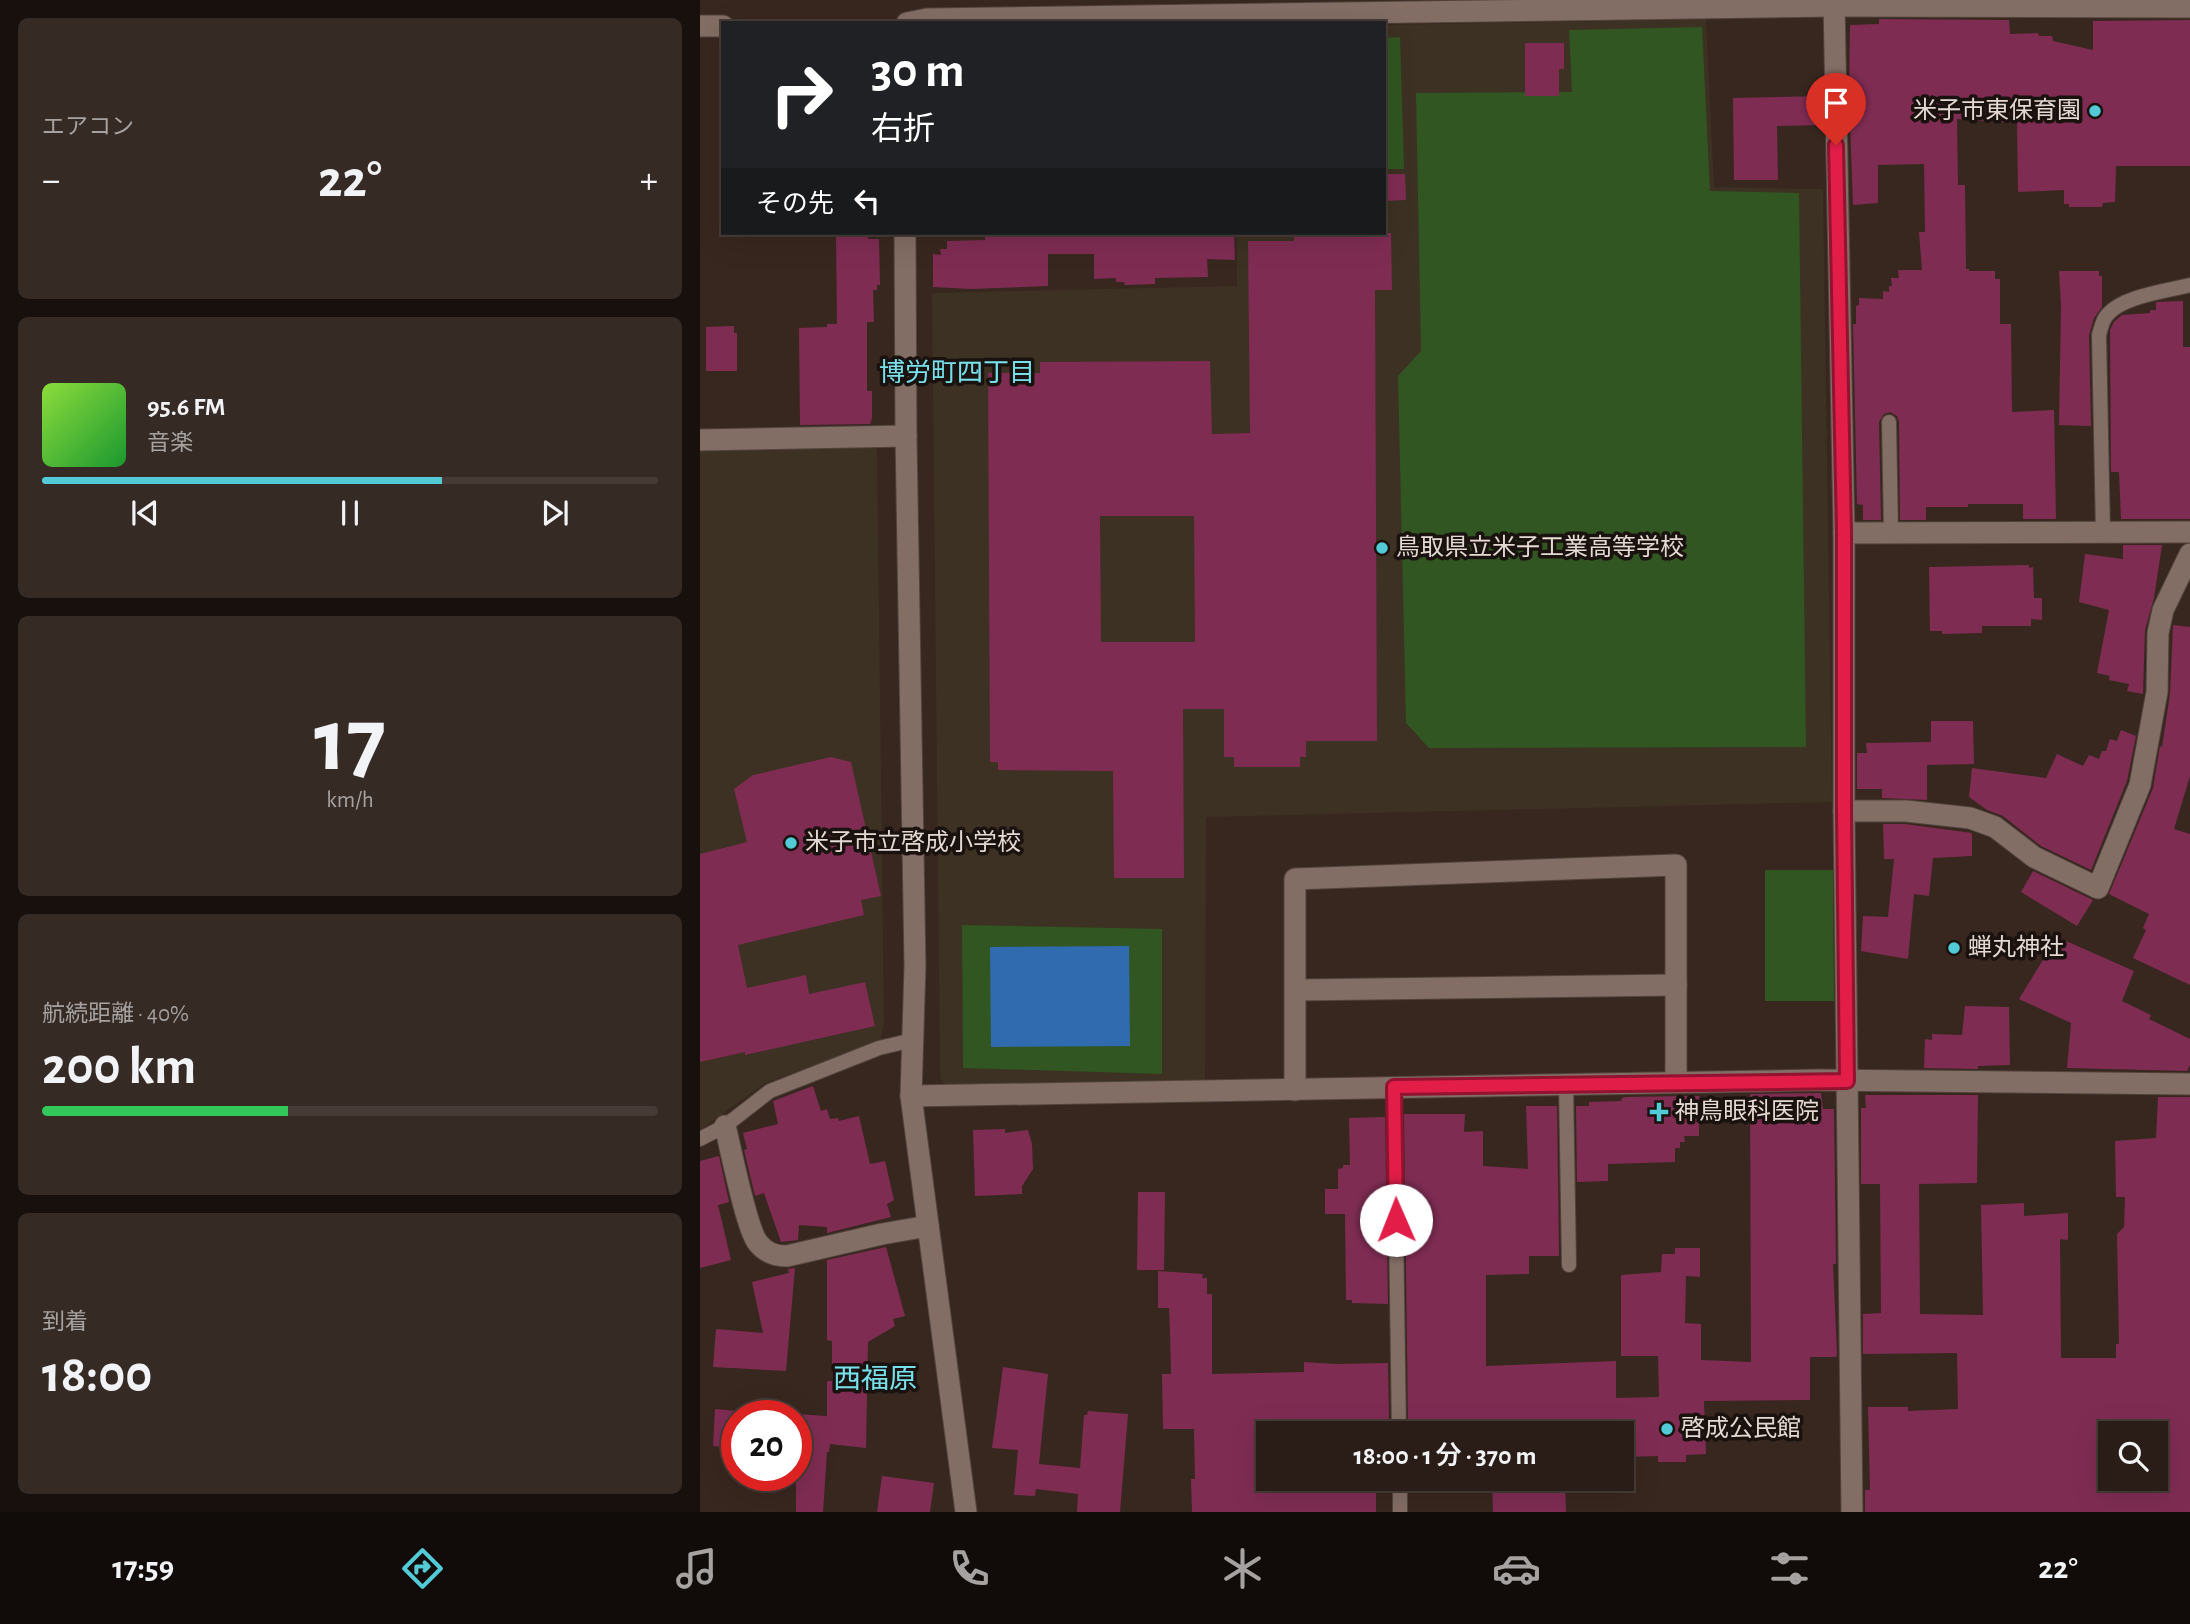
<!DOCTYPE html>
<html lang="ja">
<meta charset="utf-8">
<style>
:root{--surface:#2a1d17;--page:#362a24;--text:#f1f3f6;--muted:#a5a2a1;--line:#463b36;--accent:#52cbd7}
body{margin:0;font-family:"Alegreya Sans","Noto Sans JP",sans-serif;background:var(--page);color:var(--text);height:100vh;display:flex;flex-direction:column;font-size:26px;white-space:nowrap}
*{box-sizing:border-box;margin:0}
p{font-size:23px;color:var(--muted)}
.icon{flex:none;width:38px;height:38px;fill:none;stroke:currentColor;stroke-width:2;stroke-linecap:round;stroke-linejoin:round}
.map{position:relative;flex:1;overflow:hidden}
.drawer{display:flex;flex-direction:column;gap:18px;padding:18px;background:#17100d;width:700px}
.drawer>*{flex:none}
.banner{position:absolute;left:21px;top:21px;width:665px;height:214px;border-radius:0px;box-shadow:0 7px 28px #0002,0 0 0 2px var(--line);background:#202124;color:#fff;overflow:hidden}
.tools{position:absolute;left:1398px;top:1421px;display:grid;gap:14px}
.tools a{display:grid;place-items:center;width:70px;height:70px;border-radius:0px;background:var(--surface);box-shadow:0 7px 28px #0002,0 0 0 2px var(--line);font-size:35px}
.speed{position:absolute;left:21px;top:1400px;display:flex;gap:14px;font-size:35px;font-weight:700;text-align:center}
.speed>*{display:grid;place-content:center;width:91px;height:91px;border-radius:50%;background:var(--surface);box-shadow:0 7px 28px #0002,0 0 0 2px var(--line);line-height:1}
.speed .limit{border:10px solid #d22;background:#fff;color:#111}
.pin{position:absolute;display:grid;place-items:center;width:60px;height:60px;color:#fff;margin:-72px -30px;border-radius:50% 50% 50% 0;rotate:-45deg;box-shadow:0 0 7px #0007}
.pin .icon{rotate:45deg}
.me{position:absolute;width:77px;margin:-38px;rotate:359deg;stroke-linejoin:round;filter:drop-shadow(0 0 5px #0008)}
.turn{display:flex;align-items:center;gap:24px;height:147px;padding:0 35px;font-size:32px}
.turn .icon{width:91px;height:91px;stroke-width:2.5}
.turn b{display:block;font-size:49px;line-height:60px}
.then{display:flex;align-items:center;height:66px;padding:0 35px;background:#0003;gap:14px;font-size:26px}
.big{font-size:52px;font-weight:600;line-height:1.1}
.drawer .widget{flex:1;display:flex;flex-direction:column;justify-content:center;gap:10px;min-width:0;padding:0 24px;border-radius:10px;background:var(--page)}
.drawer .dial{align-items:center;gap:0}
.dial b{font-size:91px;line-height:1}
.song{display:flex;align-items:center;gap:21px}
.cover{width:84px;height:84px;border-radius:10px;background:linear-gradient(135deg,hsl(90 70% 55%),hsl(130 70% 35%))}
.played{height:7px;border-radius:4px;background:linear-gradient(90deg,var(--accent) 65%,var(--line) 65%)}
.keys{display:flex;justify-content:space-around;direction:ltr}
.heat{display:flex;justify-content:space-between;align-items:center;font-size:38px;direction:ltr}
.charge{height:10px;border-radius:5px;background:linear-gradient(90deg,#34c759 40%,var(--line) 0)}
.trip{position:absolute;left:556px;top:1421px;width:378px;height:70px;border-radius:0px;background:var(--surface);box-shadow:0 7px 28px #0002,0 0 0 2px var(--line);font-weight:600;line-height:70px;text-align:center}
.menu{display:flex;height:112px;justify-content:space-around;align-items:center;background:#110c09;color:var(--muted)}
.menu .icon{width:49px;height:49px}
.menu .active{color:var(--accent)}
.menu b{font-size:32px;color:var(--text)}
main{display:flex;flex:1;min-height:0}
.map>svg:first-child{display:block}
.education{fill:#3c3122}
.green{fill:#315621}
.water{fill:#316baf}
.building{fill:#7f2c53;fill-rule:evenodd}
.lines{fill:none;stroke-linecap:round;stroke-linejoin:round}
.lane-casing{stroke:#52433d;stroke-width:16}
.street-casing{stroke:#52433d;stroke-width:23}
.secondary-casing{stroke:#52433d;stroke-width:23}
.lane{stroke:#836e65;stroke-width:14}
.street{stroke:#836e65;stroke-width:21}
.secondary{stroke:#836e65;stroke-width:21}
.route-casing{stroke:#92132f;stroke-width:18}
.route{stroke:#e11d48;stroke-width:12}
.poi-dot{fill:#52cbd7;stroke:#1a120e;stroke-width:2.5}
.labels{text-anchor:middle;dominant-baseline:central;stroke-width:7;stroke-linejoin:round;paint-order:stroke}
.poi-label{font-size:24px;fill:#e4d8d3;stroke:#1a120e;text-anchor:start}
.neighbourhood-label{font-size:26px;fill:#76e1ec;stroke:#1a120e}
.quarter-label{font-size:28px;fill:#76e1ec;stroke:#1a120e}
</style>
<main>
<section class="drawer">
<div class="widget"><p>エアコン</p>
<div class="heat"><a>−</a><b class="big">22°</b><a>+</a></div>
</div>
<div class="widget">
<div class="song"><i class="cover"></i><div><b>95.6 FM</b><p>音楽</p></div></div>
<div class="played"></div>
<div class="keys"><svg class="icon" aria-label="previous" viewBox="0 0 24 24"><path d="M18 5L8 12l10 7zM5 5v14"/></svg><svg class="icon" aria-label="pause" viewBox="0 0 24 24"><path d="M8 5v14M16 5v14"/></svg><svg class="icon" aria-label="next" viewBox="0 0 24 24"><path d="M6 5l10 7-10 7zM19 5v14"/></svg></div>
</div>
<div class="widget dial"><b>17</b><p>km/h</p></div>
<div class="widget"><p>航続距離 · 40%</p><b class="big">200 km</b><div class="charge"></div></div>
<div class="widget"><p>到着</p><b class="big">18:00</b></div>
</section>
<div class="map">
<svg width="1490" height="1512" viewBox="0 0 1490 1512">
<rect width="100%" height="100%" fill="#38271f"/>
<g class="education">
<path d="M 1006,19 L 1014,187 L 1123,189 L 1132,802 L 506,817 L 505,1086 L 245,1085 L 241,1079 L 240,1070 L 232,293 L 537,286 L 537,233 L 684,233 L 684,25 Z"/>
<path d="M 0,447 L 177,447 L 184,1023 L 180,1041 L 65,1083 L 0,1130 Z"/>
</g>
<g class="green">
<path d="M 1002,27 L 1010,191 L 1099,193 L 1106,747 L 729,748 L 706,723 L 698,376 L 721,351 L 716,93 L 872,92 L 869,30 Z"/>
<path d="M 700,37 L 704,169 L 684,169 L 684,38 Z"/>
<path d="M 1065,870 L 1133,870 L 1134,1001 L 1065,1001 Z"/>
<path d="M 262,925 L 462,929 L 462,1074 L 263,1068 Z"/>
</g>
<path class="water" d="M 429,946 L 430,1046 L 291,1047 L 290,947 Z"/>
<g class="building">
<path d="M 1179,19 L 1309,20 L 1310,34 L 1338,33 L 1339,36 L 1352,36 L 1353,41 L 1393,50 L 1393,21 L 1490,20 L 1490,166 L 1416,166 L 1415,202 L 1403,203 L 1402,207 L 1369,207 L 1369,204 L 1364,204 L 1364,190 L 1318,192 L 1317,123 L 1257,119 L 1258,185 L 1265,185 L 1266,269 L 1269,269 L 1269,271 L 1295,271 L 1295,279 L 1300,279 L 1300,324 L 1311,324 L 1312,412 L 1354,410 L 1356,519 L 1323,519 L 1323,504 L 1268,504 L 1268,507 L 1226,507 L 1226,520 L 1200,520 L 1199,422 L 1197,416 L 1190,412 L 1184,414 L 1179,422 L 1181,520 L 1163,520 L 1163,505 L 1157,504 L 1153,324 L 1156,324 L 1156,306 L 1159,305 L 1159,298 L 1183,299 L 1183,291 L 1189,292 L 1189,286 L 1192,286 L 1191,278 L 1199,278 L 1198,270 L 1222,270 L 1219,232 L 1225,232 L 1224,164 L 1178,165 L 1178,203 L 1153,205 L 1149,96 L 1150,25 L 1179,24 Z"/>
<path d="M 825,43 L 864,43 L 864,69 L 859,69 L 859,96 L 825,96 Z"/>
<path d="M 1123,96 L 1123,125 L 1077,126 L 1078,180 L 1034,180 L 1033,98 Z"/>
<path d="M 684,174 L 705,174 L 706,200 L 684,201 Z"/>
<path d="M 136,233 L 167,233 L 168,239 L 179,239 L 180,285 L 177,285 L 177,290 L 173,290 L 174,322 L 167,322 L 167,391 L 172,391 L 172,418 L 170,424 L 100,425 L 99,328 L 127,327 L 127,324 L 137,324 Z"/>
<path d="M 285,233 L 393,236 L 423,233 L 534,233 L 535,260 L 507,259 L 508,277 L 455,278 L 455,284 L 425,285 L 424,282 L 416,282 L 416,278 L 394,279 L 394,254 L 348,254 L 348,286 L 271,289 L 233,287 L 233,254 L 241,255 L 240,249 L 247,249 L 247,241 L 285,240 Z"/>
<path d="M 594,233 L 691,233 L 692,290 L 675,290 L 677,741 L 606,741 L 606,757 L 600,757 L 600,767 L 534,767 L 534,757 L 524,757 L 524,709 L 483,709 L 484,878 L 414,878 L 413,771 L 298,770 L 298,762 L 290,762 L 288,373 L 340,373 L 340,362 L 510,361 L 512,434 L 550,433 L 548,241 L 594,241 ZM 400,516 L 494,516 L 495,642 L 401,642 Z"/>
<path d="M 1359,271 L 1399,271 L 1399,276 L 1402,276 L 1402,307 L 1394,318 L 1389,335 L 1391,426 L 1359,425 L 1361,306 Z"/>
<path d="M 1483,301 L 1483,347 L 1490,347 L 1490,519 L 1421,519 L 1419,472 L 1411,472 L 1410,330 L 1414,322 L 1422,315 L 1450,313 L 1450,310 L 1456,310 L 1456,302 Z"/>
<path d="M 34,326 L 34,333 L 37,333 L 37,371 L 6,371 L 6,327 Z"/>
<path d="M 1423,545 L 1462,545 L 1454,598 L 1445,630 L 1443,694 L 1427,691 L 1429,684 L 1409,680 L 1410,676 L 1397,673 L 1409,610 L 1379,602 L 1385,554 L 1423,559 Z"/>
<path d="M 1329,565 L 1329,568 L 1333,567 L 1334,598 L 1342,598 L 1342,620 L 1331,619 L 1331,626 L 1282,626 L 1282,633 L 1242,634 L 1242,631 L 1230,631 L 1229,567 Z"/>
<path d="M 1473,625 L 1490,627 L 1490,776 L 1474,829 L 1490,834 L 1490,985 L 1433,958 L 1446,930 L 1443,928 L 1449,914 L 1409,894 L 1453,788 L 1460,746 L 1462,747 L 1470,694 Z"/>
<path d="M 1231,721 L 1273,721 L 1274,764 L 1227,765 L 1227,800 L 1182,798 L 1182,789 L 1157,789 L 1157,753 L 1167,753 L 1166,743 L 1231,742 Z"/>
<path d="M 1421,730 L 1436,736 L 1427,781 L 1391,870 L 1341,846 L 1303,816 L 1287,810 L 1269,797 L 1272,768 L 1346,778 L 1357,754 L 1383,766 L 1389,755 L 1399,759 L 1402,751 L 1406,751 L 1410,739 L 1417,741 Z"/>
<path d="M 131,757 L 151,762 L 181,896 L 161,900 L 164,915 L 38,945 L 47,988 L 106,975 L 109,994 L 165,982 L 175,1026 L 45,1055 L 45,1052 L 0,1062 L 0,854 L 47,842 L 34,789 L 53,775 Z"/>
<path d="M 1183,824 L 1205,824 L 1272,833 L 1272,856 L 1233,858 L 1229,896 L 1214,894 L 1208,959 L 1161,951 L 1163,916 L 1188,917 L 1194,859 L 1184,859 Z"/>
<path d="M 1333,871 L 1393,900 L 1377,926 L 1321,892 Z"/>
<path d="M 1357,937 L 1434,971 L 1422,1001 L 1451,1015 L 1449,1019 L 1490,1039 L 1490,1065 L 1487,1071 L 1367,1068 L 1371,1023 L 1319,999 Z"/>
<path d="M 1265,1006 L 1309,1007 L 1310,1065 L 1278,1066 L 1278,1069 L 1224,1068 L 1225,1039 L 1232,1040 L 1232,1034 L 1262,1035 Z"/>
<path d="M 113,1086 L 121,1111 L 127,1109 L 130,1119 L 138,1118 L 139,1121 L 159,1116 L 170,1164 L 185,1161 L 194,1200 L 187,1204 L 191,1217 L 127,1233 L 127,1227 L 99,1225 L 98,1240 L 81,1242 L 64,1193 L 55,1196 L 44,1150 L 47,1149 L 43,1133 L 78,1124 L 73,1101 Z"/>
<path d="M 1121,1093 L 1123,1109 L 1134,1109 L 1136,1264 L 1133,1264 L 1137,1354 L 1136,1357 L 1110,1357 L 1110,1400 L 1004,1401 L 1006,1454 L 986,1455 L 986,1462 L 958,1462 L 958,1456 L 923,1457 L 923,1433 L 731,1433 L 729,1419 L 708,1421 L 704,1114 L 765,1114 L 764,1132 L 783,1131 L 783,1166 L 828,1169 L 826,1106 L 857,1106 L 859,1256 L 829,1256 L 829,1274 L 786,1275 L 786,1366 L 916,1361 L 916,1398 L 959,1397 L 958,1356 L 921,1356 L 921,1275 L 961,1272 L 962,1254 L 975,1254 L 975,1248 L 1000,1248 L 1000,1277 L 986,1276 L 985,1323 L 1001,1324 L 1001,1360 L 1051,1362 L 1050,1094 Z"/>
<path d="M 1165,1095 L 1278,1095 L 1277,1183 L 1219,1184 L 1220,1314 L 1283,1315 L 1281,1205 L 1324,1203 L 1324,1216 L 1368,1213 L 1368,1240 L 1360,1239 L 1361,1358 L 1416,1358 L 1416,1344 L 1419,1344 L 1417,1234 L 1424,1227 L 1425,1197 L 1416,1197 L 1415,1141 L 1456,1138 L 1458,1097 L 1490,1097 L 1490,1512 L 1165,1512 L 1165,1490 L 1170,1490 L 1168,1407 L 1208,1407 L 1208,1411 L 1258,1409 L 1257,1353 L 1163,1354 L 1163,1314 L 1181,1313 L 1180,1184 L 1161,1184 L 1161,1108 L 1166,1108 ZM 1410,1433 L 1456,1433 L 1456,1479 L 1410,1479 Z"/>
<path d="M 984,1096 L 999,1096 L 999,1136 L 984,1136 L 985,1142 L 980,1142 L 980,1148 L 975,1148 L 975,1162 L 908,1164 L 908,1181 L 877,1182 L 876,1106 L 889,1106 L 889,1102 L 921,1101 L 922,1098 L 926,1097 Z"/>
<path d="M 685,1117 L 688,1304 L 652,1303 L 652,1300 L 646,1300 L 645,1214 L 625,1214 L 625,1189 L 638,1189 L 638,1169 L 643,1168 L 643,1165 L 650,1165 L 649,1118 Z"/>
<path d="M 305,1129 L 305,1133 L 328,1130 L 332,1144 L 333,1169 L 322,1186 L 322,1194 L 275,1196 L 273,1130 Z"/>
<path d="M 19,1156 L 29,1202 L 18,1205 L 31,1260 L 0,1268 L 0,1161 Z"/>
<path d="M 438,1192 L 465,1192 L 464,1270 L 437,1270 Z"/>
<path d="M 186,1247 L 205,1316 L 193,1319 L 195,1326 L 168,1342 L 166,1448 L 130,1444 L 129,1452 L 127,1452 L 123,1512 L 96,1512 L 96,1414 L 127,1416 L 127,1381 L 132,1381 L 132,1341 L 127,1340 L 127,1260 Z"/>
<path d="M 95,1268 L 86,1371 L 13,1367 L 16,1329 L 63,1333 L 52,1282 L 89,1273 L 88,1269 Z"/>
<path d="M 458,1271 L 503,1274 L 502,1278 L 507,1278 L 507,1294 L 512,1294 L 512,1374 L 604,1372 L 604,1362 L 635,1364 L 688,1363 L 689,1422 L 639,1425 L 639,1430 L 635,1430 L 635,1433 L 569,1433 L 569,1479 L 676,1479 L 676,1512 L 492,1512 L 491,1479 L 495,1479 L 494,1429 L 463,1429 L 462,1374 L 471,1374 L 470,1332 L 469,1308 L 458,1308 Z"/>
<path d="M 303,1367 L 348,1374 L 339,1464 L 380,1468 L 384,1415 L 387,1415 L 388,1411 L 428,1414 L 420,1512 L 377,1512 L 378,1494 L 336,1489 L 335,1496 L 314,1495 L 318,1450 L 292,1448 Z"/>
<path d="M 15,1409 L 37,1411 L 37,1448 L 13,1446 Z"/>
<path d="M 182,1476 L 234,1483 L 230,1512 L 177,1512 Z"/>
<path d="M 792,1479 L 829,1479 L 829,1482 L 865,1481 L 866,1512 L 793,1512 Z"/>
</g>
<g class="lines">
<defs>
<g id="lane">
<path d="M 1189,422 L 1191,533"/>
<path d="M 1403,532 L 1399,335 C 1401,328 1402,321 1407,315 C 1423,296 1467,291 1490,285"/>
<path d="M 866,1084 L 869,1265"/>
<path d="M 694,1087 L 699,1433"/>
<path d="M 0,1139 L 25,1126 L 70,1091 L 179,1048 L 213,1040"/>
<path d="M 700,1479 L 700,1512"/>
</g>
<g id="street">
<path d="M 1134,0 L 1144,533 L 1144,811 L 1152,1512"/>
<path d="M 207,23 L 227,19 L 1134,6 L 1490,7"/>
<path d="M 0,26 L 23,26"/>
<path d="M 0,440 L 206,436"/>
<path d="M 1144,533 L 1490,532"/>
<path d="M 1144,811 L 1206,811 L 1270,818 L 1295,827 L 1334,857 L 1398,888 L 1440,785 L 1457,692 L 1458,633 L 1463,610 L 1490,554"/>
<path d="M 596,990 L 976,985"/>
<path d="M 595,1090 L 595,879 L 976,865 L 976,1082"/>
<path d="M 211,1096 L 1118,1080 L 1490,1084"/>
<path d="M 25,1126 C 31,1149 46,1228 58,1243 C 66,1253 75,1256 87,1256 L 182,1234 L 228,1226"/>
</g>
<path id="secondary" d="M 205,233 L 206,436 L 215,966 L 211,1096 L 266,1512"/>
</defs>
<use href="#lane" class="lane-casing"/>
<use href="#street" class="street-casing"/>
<use href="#secondary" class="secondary-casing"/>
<use href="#lane" class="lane"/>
<use href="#street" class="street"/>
<use href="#secondary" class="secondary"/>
</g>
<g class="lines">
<defs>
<path id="route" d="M 696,1220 L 694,1087 L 1147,1081 L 1144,811 L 1144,533 L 1136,145"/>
</defs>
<use href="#route" class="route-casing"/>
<use href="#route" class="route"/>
</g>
<g class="poi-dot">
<circle cx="1395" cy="111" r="7"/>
<circle cx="682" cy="548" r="7"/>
<circle cx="91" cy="843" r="7"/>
<circle cx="1254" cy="948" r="7"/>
<path d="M955.5 1101.5h7v7h7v7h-7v7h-7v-7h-7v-7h7z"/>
<circle cx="967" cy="1429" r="7"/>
</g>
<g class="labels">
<g class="poi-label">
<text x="1381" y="111" text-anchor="end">米子市東保育園</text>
<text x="696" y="548">鳥取県立米子工業高等学校</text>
<text x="105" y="843">米子市立啓成小学校</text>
<text x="1268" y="948">蝉丸神社</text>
<text x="975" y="1112">神鳥眼科医院</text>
<text x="981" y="1429">啓成公民館</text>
</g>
<g class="neighbourhood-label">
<text x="257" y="373">博労町四丁目</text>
</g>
<g class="quarter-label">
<text x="175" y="1380">西福原</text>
</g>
</g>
</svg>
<div class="tools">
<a><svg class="icon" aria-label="search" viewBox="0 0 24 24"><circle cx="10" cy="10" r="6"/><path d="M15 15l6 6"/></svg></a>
</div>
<div class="speed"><div class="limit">20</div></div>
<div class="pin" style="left:1136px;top:145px;background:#d93025"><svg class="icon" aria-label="arrive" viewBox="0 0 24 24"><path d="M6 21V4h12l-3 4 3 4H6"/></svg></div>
<svg class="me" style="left:696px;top:1220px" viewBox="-20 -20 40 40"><circle r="19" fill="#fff"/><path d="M0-13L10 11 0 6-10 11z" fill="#e11d48"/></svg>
<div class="trip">18:00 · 1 分 · 370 m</div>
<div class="banner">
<div class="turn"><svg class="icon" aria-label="right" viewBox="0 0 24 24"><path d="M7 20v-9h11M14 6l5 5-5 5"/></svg><div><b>30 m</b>右折</div></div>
<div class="then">その先<svg class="icon" aria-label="left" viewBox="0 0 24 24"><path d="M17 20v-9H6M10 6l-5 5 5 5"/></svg></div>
</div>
</div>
</main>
<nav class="menu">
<b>17:59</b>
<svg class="icon active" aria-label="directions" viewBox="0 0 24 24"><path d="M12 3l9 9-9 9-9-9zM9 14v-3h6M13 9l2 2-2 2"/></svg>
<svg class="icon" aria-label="music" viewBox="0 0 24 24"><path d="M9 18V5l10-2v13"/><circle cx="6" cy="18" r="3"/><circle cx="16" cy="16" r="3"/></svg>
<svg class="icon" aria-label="phone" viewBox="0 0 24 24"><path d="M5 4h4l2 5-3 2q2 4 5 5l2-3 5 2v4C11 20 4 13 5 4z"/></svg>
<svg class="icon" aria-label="climate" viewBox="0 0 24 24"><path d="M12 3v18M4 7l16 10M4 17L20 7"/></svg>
<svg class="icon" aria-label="car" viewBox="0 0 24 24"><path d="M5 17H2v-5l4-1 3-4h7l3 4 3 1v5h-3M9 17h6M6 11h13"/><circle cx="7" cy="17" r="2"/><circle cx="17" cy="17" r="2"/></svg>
<svg class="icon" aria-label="filters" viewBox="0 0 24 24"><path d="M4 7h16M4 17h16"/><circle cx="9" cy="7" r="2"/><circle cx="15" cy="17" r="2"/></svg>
<b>22°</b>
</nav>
